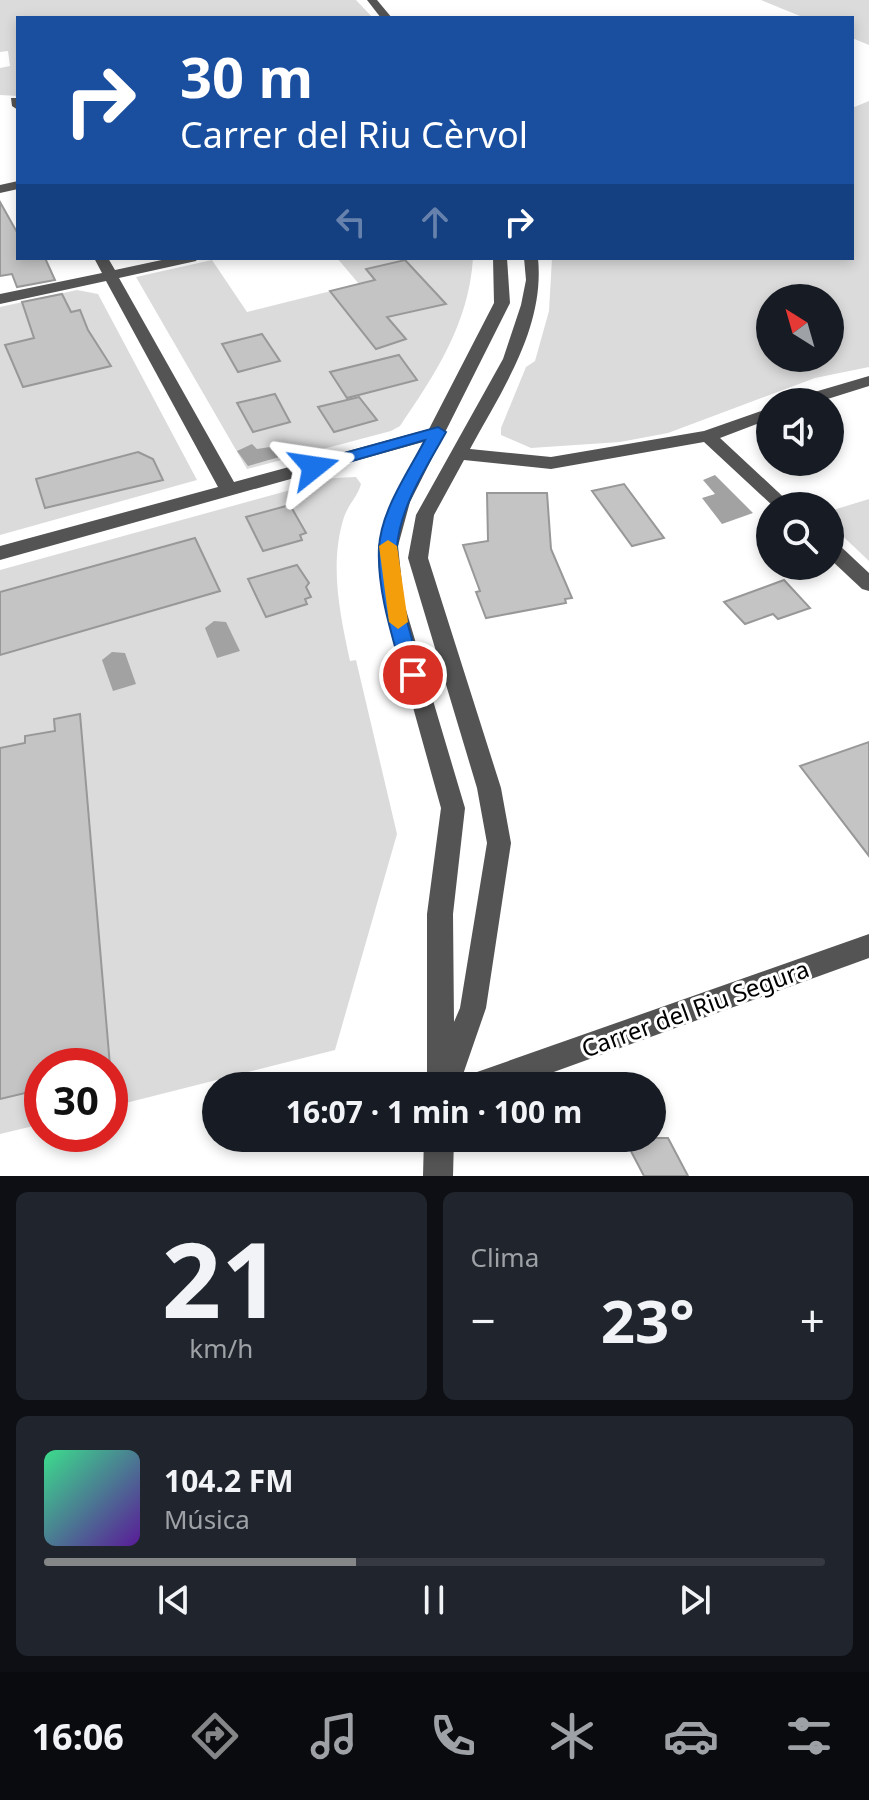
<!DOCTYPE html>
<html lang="es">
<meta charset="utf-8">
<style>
:root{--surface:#171b24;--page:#20242c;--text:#f1f3f6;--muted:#9ea1a6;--line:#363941;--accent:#858687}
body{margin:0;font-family:"Noto Sans",sans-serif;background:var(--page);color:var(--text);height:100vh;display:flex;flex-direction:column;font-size:30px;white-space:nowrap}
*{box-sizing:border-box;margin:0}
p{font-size:26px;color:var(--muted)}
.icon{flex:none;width:44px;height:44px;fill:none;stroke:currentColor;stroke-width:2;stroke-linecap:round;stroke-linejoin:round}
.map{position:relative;height:1176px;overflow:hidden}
.sheet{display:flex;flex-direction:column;gap:16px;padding:16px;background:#0d0f14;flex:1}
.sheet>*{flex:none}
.top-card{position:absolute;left:16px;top:16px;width:838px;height:244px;border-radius:0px;box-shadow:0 4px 12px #0003;background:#1a4fa0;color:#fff;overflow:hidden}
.needle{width:52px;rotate:323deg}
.buttons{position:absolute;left:756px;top:284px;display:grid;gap:16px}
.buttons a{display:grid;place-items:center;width:88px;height:88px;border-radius:50%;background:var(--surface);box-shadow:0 4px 12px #0003;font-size:40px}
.speed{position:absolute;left:24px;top:1048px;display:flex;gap:16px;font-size:40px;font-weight:700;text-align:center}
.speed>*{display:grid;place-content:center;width:104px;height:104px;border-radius:50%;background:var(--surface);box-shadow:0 4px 12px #0003;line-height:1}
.speed .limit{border:12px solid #d22;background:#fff;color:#111}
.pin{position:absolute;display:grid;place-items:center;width:68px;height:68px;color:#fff;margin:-34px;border:4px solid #fff;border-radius:50%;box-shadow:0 2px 8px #0007}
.me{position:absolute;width:88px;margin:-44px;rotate:75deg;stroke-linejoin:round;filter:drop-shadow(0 0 6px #0008)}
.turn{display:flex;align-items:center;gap:28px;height:168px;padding:0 32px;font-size:36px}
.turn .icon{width:104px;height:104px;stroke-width:2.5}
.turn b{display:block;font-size:56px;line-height:68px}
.lanes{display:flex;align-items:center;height:76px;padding:0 32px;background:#0003;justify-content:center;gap:40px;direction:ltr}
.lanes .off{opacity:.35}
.big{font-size:60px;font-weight:700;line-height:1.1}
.sheet .widget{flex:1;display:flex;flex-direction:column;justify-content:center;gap:12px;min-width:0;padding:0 28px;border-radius:12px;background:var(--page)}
.sheet .dial{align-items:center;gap:0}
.dial b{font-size:104px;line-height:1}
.song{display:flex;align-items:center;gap:24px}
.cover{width:96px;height:96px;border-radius:12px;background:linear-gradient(135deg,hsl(150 70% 55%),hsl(270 70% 35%))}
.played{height:8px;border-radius:4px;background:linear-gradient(90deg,var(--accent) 40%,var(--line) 40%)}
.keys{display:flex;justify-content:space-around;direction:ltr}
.heat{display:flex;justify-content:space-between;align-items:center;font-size:44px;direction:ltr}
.sheet .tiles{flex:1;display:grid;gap:16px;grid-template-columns:1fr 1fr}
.widget:last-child{grid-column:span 2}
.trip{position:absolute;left:202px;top:1072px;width:464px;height:80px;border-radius:40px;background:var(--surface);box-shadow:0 4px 12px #0003;font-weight:700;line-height:80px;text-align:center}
.dock{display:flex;height:128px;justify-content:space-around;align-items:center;background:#090b0e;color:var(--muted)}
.dock .icon{width:56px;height:56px}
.dock .active{color:var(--accent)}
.dock b{font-size:36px;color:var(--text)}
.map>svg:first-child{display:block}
.green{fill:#dbdbdb;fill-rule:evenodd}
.water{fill:#a2a2a2}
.building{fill:#c4c4c4;stroke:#989898;stroke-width:2}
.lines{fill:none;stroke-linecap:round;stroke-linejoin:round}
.minor{fill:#545454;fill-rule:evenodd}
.route{fill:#1a73e8;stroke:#114b97;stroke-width:2}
.slow{fill:#f59e0b}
.labels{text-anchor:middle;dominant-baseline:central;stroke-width:6;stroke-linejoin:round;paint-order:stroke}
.near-street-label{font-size:24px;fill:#000;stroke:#fff}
</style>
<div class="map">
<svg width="869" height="1176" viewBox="0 0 869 1176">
<rect width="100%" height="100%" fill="#fff"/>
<g class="green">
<path d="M 0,0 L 356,0 L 373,18 L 18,18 L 18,96 L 0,95 L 0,68 L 10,66 L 8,51 L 0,52 Z"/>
<path d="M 761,0 L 869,0 L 869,45 L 852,38 L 852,18 L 805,18 Z"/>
<path d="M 869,101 L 869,367 L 815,378 L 668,433 L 620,442 L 531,448 L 501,435 L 501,428 L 526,367 L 535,361 L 549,311 L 552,258 L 852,258 L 852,108 ZM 770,298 L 830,298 L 830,358 L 770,358 Z"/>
<path d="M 337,258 L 473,258 C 469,323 436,373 400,426 L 391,431 L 247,469 L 136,277 L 212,260 L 247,312 L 359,284 Z"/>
<path d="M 77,290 L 98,294 L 197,480 L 0,535 L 0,307 Z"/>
<path d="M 356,477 L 361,484 C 358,496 348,505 344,517 C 329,565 340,614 350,661 L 356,660 L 397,834 L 335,1050 L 110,1107 L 110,1066 L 42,1066 L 42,1124 L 0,1134 L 0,570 L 334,478 Z"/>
<path d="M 869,499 L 869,561 L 830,524 L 830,511 Z"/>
</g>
<g class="water">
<path d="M 252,444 L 257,449 L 270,447 L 279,450 L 283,456 L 248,466 L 237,451 Z"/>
<path d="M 715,475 L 753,513 L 722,524 L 702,498 L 715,494 L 703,480 Z"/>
<path d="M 214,621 L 226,622 L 240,651 L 217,658 L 205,628 Z"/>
<path d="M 112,652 L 125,653 L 136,684 L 113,691 L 102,660 Z"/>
</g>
<g class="building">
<path d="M 0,202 L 18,234 L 18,258 L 45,258 L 55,280 L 17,287 L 12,274 L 0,276 Z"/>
<path d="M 405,260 L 446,304 L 387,317 L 406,339 L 376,349 L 330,291 L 375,280 L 366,269 Z"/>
<path d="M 62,294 L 71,312 L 80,310 L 88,330 L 111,366 L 23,387 L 5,345 L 34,338 L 22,302 Z"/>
<path d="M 262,334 L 280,361 L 238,372 L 222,344 Z"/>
<path d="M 399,355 L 417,380 L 347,398 L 330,372 Z"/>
<path d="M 275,394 L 290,422 L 253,432 L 237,403 Z"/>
<path d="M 359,397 L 377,420 L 334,432 L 318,407 Z"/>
<path d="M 138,452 L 153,459 L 163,480 L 45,508 L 36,479 Z"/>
<path d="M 624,484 L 664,538 L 632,546 L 592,491 Z"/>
<path d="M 487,493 L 547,493 L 551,549 L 572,598 L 565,599 L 566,603 L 486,618 L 476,592 L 480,591 L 463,545 L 488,541 Z"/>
<path d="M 290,505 L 306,533 L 300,535 L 302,540 L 263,551 L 246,517 Z"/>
<path d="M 195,538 L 220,591 L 0,655 L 0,592 Z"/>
<path d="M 297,565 L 309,583 L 306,587 L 311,597 L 305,599 L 307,604 L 266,617 L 248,579 Z"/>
<path d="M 784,580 L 810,608 L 778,619 L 773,614 L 745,624 L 724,602 Z"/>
<path d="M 80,714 L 110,1066 L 42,1066 L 42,1089 L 0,1099 L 0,748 L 25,743 L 25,736 L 55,731 L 54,719 Z"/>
<path d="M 869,742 L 869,856 L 800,766 Z"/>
<path d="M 624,1138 L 668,1138 L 688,1176 L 644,1176 Z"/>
</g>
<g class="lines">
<g class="minor">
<path d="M 367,0 L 377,0 L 392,18 L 381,18 Z"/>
<path d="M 11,98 L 18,98 L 18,110 L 12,106 Z"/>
<path d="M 18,181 L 18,189 L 0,193 L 0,185 Z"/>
<path d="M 94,258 L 108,258 L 115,270 L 171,258 L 198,258 L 196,261 L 119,278 L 234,482 L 429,429 L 494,303 L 493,258 L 507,258 L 510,303 L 410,502 L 398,546 L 404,603 L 465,808 L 453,914 L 454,1022 L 460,1008 L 487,843 L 477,788 L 408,558 L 416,515 L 503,359 L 521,305 L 526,280 L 524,258 L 538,258 C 545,328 502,390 470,449 L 551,457 L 704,431 L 770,408 L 770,419 L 720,438 L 793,506 L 773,506 L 704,442 L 551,469 L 464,460 L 434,515 L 428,558 L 501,788 L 511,843 L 486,1008 L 459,1086 L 429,1086 L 427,1082 L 427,914 L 441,808 L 384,603 L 378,546 L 392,502 L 423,442 L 0,560 L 0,546 L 218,487 L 106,281 L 0,304 L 0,294 L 102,273 Z"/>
<path d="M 869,376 L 869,386 L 818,402 L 792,402 L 794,398 Z"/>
<path d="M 830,542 L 837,543 L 869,573 L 869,591 L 862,589 L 830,559 Z"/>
<path d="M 869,934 L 869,958 L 515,1086 L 463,1086 L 467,1076 L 477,1072 Z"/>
<path d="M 424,1138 L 454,1138 L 453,1176 L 423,1176 Z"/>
</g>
</g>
<path class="route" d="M 438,427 L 446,432 C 427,467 400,506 397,547 C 394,587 412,637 422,675 L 420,680 L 406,680 L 403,675 C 392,635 377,590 379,548 C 381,510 408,473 425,440 L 314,472 L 306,467 L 308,463 Z"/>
<path class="slow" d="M 388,540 L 397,546 L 408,622 L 398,629 L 389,622 L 379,546 Z"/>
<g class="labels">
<g class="near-street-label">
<text transform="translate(695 1008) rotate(-20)">Carrer del Riu Segura</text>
</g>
</g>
</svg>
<div class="buttons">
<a><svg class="needle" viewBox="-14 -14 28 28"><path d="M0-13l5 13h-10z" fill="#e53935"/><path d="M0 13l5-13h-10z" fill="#9ea1a6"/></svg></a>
<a><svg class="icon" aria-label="sound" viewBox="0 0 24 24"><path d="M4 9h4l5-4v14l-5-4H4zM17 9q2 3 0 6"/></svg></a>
<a><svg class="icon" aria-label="search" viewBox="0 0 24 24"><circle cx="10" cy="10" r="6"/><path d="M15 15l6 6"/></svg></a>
</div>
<div class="speed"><div class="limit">30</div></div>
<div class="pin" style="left:413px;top:675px;background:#d93025"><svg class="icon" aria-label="arrive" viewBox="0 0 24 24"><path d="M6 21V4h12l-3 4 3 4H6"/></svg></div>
<svg class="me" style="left:314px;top:467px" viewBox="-20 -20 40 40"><path d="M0-17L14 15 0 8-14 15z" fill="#1a73e8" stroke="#fff" stroke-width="4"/></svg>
<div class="trip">16:07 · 1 min · 100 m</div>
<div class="top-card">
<div class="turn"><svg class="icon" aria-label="right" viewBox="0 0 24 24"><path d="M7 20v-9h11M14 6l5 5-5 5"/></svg><div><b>30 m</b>Carrer del Riu Cèrvol</div></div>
<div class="lanes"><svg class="icon off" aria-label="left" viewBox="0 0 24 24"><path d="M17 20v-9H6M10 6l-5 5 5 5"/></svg><svg class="icon off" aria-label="ahead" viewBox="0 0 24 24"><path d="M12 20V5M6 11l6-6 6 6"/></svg><svg class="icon" aria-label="right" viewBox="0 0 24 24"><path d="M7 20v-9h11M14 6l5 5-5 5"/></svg></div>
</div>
</div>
<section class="sheet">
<div class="tiles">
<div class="widget dial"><b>21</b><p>km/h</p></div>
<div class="widget"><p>Clima</p>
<div class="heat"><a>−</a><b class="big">23°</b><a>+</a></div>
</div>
<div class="widget">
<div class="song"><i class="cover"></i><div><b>104.2 FM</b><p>Música</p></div></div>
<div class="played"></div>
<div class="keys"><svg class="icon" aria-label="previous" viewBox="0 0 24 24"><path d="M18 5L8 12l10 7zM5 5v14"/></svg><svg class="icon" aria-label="pause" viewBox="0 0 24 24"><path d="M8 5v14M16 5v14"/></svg><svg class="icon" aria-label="next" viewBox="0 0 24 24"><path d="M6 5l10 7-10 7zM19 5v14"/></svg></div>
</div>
</div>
</section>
<nav class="dock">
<b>16:06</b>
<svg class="icon active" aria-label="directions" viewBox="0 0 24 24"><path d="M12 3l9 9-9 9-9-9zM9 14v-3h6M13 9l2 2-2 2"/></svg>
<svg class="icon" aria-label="music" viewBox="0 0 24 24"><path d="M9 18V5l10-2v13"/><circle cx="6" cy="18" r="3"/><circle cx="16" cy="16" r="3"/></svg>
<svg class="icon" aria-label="phone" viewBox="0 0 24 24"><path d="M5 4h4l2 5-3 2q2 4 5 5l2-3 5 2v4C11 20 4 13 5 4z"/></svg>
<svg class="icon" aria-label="climate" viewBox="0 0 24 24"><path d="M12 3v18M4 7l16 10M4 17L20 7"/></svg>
<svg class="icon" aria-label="car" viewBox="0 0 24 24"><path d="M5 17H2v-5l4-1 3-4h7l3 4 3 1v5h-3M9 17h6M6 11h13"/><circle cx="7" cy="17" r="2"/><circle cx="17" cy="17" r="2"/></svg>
<svg class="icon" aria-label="filters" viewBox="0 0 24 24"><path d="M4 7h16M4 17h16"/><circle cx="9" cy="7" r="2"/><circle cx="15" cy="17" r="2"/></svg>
</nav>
